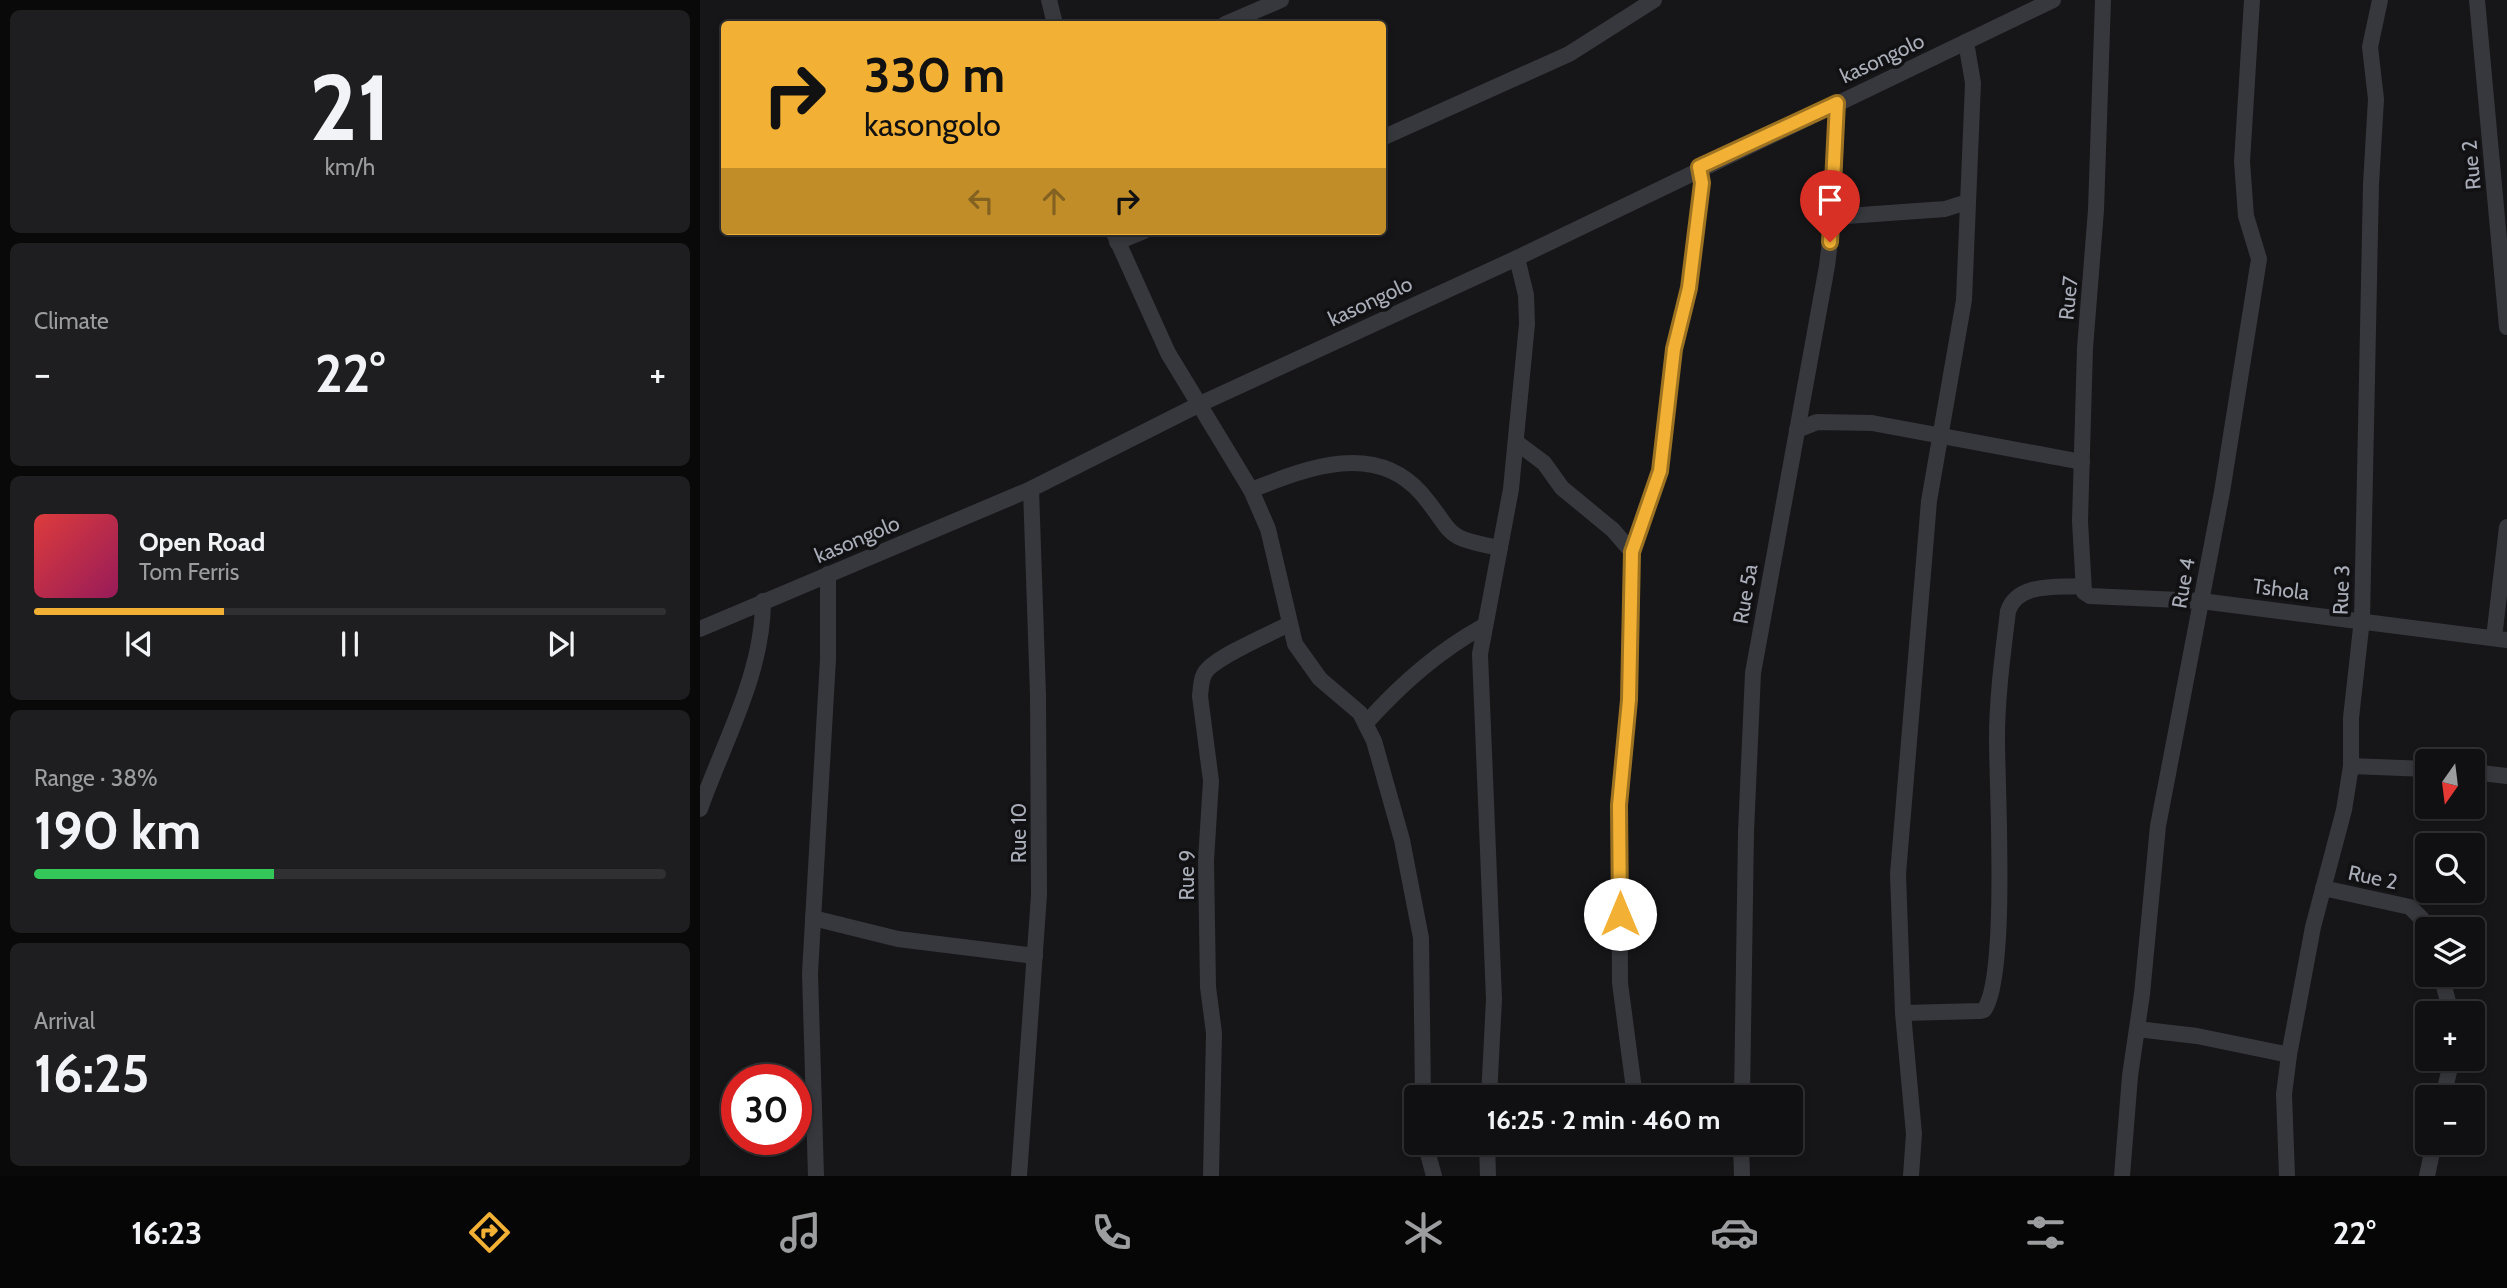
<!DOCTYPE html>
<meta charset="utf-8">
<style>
:root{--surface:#101012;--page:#1e1e20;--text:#f1f3f6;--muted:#9c9d9f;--line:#303032;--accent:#f2b134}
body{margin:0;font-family:Cabin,sans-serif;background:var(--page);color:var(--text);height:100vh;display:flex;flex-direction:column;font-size:26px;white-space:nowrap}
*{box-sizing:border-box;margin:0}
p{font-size:23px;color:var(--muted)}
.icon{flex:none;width:38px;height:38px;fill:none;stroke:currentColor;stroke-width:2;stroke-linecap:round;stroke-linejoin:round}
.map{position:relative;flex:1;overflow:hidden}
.panel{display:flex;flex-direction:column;gap:10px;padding:10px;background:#09090a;width:700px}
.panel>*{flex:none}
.guide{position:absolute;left:21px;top:21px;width:665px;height:214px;border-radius:7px;box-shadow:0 4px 10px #0003,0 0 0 2px var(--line);background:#f2b134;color:#111;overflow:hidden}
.needle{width:46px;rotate:194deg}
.fabs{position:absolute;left:1715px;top:749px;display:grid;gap:14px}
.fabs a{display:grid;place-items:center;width:70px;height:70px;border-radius:7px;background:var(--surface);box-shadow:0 4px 10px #0003,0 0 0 2px var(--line);font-size:35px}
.speed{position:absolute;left:21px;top:1064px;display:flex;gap:14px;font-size:35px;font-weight:700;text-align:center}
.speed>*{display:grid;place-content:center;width:91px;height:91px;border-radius:50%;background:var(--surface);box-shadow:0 4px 10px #0003,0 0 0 2px var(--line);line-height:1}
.speed .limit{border:10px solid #d22;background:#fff;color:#111}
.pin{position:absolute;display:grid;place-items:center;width:60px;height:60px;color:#fff;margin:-72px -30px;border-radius:50% 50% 50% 0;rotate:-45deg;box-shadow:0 0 7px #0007}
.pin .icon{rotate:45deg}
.me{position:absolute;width:77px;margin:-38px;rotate:0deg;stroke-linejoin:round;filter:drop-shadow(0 0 5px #0008)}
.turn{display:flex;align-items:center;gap:24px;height:147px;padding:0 28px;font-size:32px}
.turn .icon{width:91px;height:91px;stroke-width:2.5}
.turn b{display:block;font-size:49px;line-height:60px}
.lanes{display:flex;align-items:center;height:66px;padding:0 28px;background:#0003;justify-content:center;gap:35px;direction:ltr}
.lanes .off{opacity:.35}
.big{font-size:52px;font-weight:700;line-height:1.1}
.panel .tile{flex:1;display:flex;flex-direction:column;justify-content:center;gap:10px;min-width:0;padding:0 24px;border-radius:10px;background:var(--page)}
.panel .dial{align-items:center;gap:0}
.dial b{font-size:91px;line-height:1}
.song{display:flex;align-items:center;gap:21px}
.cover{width:84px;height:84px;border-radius:10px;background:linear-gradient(135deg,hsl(0 70% 55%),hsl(330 70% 35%))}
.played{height:7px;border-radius:4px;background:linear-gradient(90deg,var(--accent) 30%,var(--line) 30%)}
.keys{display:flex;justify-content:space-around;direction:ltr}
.heat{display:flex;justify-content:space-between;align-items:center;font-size:38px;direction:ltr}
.charge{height:10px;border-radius:5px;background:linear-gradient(90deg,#34c759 38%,var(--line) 0)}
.trip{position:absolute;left:704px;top:1085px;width:399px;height:70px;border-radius:7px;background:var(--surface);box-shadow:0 4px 10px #0003,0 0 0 2px var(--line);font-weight:700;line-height:70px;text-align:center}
.dock{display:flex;height:112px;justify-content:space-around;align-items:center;background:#060607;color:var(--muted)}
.dock .icon{width:49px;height:49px}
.dock .active{color:var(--accent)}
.dock b{font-size:32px;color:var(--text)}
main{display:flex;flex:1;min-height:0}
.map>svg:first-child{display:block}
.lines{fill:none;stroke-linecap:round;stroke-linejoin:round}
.street{stroke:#37383d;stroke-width:16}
.route-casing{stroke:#9d7322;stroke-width:18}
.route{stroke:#f2b134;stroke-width:12}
.labels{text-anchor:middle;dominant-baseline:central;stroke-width:7;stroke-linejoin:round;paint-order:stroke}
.street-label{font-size:21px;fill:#a8adb8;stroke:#111113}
</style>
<main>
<section class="panel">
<div class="tile dial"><b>21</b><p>km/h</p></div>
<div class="tile"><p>Climate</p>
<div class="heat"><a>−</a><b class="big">22°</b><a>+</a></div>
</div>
<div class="tile">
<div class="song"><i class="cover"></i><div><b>Open Road</b><p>Tom Ferris</p></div></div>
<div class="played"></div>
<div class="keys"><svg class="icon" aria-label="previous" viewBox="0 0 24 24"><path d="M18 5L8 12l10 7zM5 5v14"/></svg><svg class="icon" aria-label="pause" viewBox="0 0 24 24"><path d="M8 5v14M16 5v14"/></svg><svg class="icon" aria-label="next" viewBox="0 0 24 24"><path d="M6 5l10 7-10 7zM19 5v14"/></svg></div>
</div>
<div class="tile"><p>Range · 38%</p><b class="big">190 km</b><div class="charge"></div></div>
<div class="tile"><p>Arrival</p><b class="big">16:25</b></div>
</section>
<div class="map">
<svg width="1807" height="1176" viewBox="0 0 1807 1176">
<rect width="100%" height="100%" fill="#161618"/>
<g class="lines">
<g class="street">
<path d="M 349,0 L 355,24"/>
<path d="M 1403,0 L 1396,210 L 1385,348 L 1380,521 L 1384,592 L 1390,596 L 1501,601 L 1807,640"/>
<path d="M 1777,0 L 1807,327"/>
<path d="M 525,24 L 581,0"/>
<path d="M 682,138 L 869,54 L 954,0"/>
<path d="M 1133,217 L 1245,209 L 1267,202"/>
<path d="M 413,231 L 468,353 L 551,490 L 568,529 L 595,644 L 620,679 L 660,713 L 674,741 L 702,840 L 721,938 L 723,1097"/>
<path d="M 417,242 L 444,231"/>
<path d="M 1097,430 L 1117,422 L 1172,423 L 1382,462"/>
<path d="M 816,442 L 844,463 L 862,488 L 913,530 L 932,552"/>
<path d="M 551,490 C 605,469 674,440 721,493 C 756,534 740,537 800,548"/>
<path d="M 0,629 L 331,489 L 500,404 L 817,258 L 1353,0"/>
<path d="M 1794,638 L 1807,527"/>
<path d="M 666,723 C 700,685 737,652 782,627"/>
<path d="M 1651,766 L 1727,769"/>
<path d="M 1773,772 L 1807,776"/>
<path d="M 0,809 C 24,741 63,674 63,601"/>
<path d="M 1623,888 L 1710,907 L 1722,919 L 1727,947"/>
<path d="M 113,918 L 198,939 L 335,956"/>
<path d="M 1741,975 L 1751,1013"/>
<path d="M 1203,1013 L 1280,1011 L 1284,1010 C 1308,978 1297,788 1297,739 C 1297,696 1303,653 1308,611 C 1318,582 1356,588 1382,586"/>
<path d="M 1437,1029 L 1497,1036 L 1589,1055"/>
<path d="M 789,1097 L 794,999 L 780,654 L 811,489 L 827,324 L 826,295 L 817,258"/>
<path d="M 935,1097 L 920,983 L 919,805 L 929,700 L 931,566 L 935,541 L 960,471 L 974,349 L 989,288 L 1002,183 L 999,167"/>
<path d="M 1042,1097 L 1046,832 L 1053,673 L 1127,266 L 1133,217 L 1137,103"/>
<path d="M 1743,1097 L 1752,1059"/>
<path d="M 725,1143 L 734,1176"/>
<path d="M 787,1143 L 788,1176"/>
<path d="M 1041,1143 L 1042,1176"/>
<path d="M 116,1176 L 110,973 L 128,659 L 128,574"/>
<path d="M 319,1176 L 339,895 L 338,695 L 331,489"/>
<path d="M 511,1176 L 514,1033 L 508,987 L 506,860 L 511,781 L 500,696 C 501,687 501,676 507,670 C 520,655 570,634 589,624"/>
<path d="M 1211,1176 L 1214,1134 L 1203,1013 L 1198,874 L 1229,501 L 1264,300 L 1273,83 L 1266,42"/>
<path d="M 1422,1176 L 1430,1076 L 1442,994 L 1458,826 L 1522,492 L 1559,259 L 1546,216 L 1542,162 L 1552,0"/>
<path d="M 1587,1176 L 1584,1094 L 1589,1055 L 1613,927 L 1644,810 L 1651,766 L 1651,718 L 1662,619 L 1671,184 L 1676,99 L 1670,47 L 1680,0"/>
<path d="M 1727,1176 L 1734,1143"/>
</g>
</g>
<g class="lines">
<defs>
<path id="route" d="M 920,914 L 919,805 L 929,700 L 932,552 L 960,471 L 974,349 L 989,288 L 1002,183 L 999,167 L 1137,103 L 1130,242"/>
</defs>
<use href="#route" class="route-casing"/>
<use href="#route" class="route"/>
</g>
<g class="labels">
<g class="street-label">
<text transform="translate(1182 58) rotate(-25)">kasongolo</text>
<text transform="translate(1771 165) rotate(-95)">Rue 2</text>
<text transform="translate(1368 298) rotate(-84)">Rue7</text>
<text transform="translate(670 301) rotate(-25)">kasongolo</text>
<text transform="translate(157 539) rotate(-23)">kasongolo</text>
<text transform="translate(1483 583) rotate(-80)">Rue 4</text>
<text transform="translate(1581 589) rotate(7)">Tshola</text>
<text transform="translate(1641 590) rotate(-88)">Rue 3</text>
<text transform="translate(1045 594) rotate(-80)">Rue 5a</text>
<text transform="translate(318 833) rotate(-90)">Rue 10</text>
<text transform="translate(486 875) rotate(-90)">Rue 9</text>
<text transform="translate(1673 877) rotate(12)">Rue 2</text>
</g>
</g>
</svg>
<div class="fabs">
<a><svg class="needle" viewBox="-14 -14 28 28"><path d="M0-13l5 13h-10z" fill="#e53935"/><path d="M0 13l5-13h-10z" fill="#9c9d9f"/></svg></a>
<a><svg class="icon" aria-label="search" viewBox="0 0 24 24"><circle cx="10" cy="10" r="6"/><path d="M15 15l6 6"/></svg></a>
<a><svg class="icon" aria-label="layers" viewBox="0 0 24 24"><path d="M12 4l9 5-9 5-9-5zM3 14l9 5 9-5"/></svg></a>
<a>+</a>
<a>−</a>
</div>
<div class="speed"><div class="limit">30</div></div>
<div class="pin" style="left:1130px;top:242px;background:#d93025"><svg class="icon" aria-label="arrive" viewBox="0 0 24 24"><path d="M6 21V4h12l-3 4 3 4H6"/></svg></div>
<svg class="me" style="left:920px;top:914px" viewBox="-20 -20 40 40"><circle r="19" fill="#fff"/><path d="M0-13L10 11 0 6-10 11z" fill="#f2b134"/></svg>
<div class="trip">16:25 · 2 min · 460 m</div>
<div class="guide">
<div class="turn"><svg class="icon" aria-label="right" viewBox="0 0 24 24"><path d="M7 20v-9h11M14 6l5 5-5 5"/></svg><div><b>330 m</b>kasongolo</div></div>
<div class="lanes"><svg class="icon off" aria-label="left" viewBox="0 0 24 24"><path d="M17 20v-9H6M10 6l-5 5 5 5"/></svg><svg class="icon off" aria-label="ahead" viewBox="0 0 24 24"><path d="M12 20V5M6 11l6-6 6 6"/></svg><svg class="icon" aria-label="right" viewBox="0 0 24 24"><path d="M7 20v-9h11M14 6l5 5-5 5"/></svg></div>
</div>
</div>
</main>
<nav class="dock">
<b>16:23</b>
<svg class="icon active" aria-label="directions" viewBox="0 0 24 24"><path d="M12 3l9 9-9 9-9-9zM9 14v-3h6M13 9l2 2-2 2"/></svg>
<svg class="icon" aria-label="music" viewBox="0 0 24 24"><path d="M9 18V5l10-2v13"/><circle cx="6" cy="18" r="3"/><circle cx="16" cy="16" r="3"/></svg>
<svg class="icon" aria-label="phone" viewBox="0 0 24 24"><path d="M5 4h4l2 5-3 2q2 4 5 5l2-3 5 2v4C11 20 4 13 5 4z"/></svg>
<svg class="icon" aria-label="climate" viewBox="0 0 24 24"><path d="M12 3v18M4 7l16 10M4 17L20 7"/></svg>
<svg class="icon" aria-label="car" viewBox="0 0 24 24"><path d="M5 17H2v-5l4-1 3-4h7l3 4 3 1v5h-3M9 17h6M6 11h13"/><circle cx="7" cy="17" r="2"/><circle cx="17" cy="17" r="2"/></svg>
<svg class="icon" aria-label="filters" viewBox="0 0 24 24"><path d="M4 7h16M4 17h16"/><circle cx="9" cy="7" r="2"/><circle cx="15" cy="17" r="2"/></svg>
<b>22°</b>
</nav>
